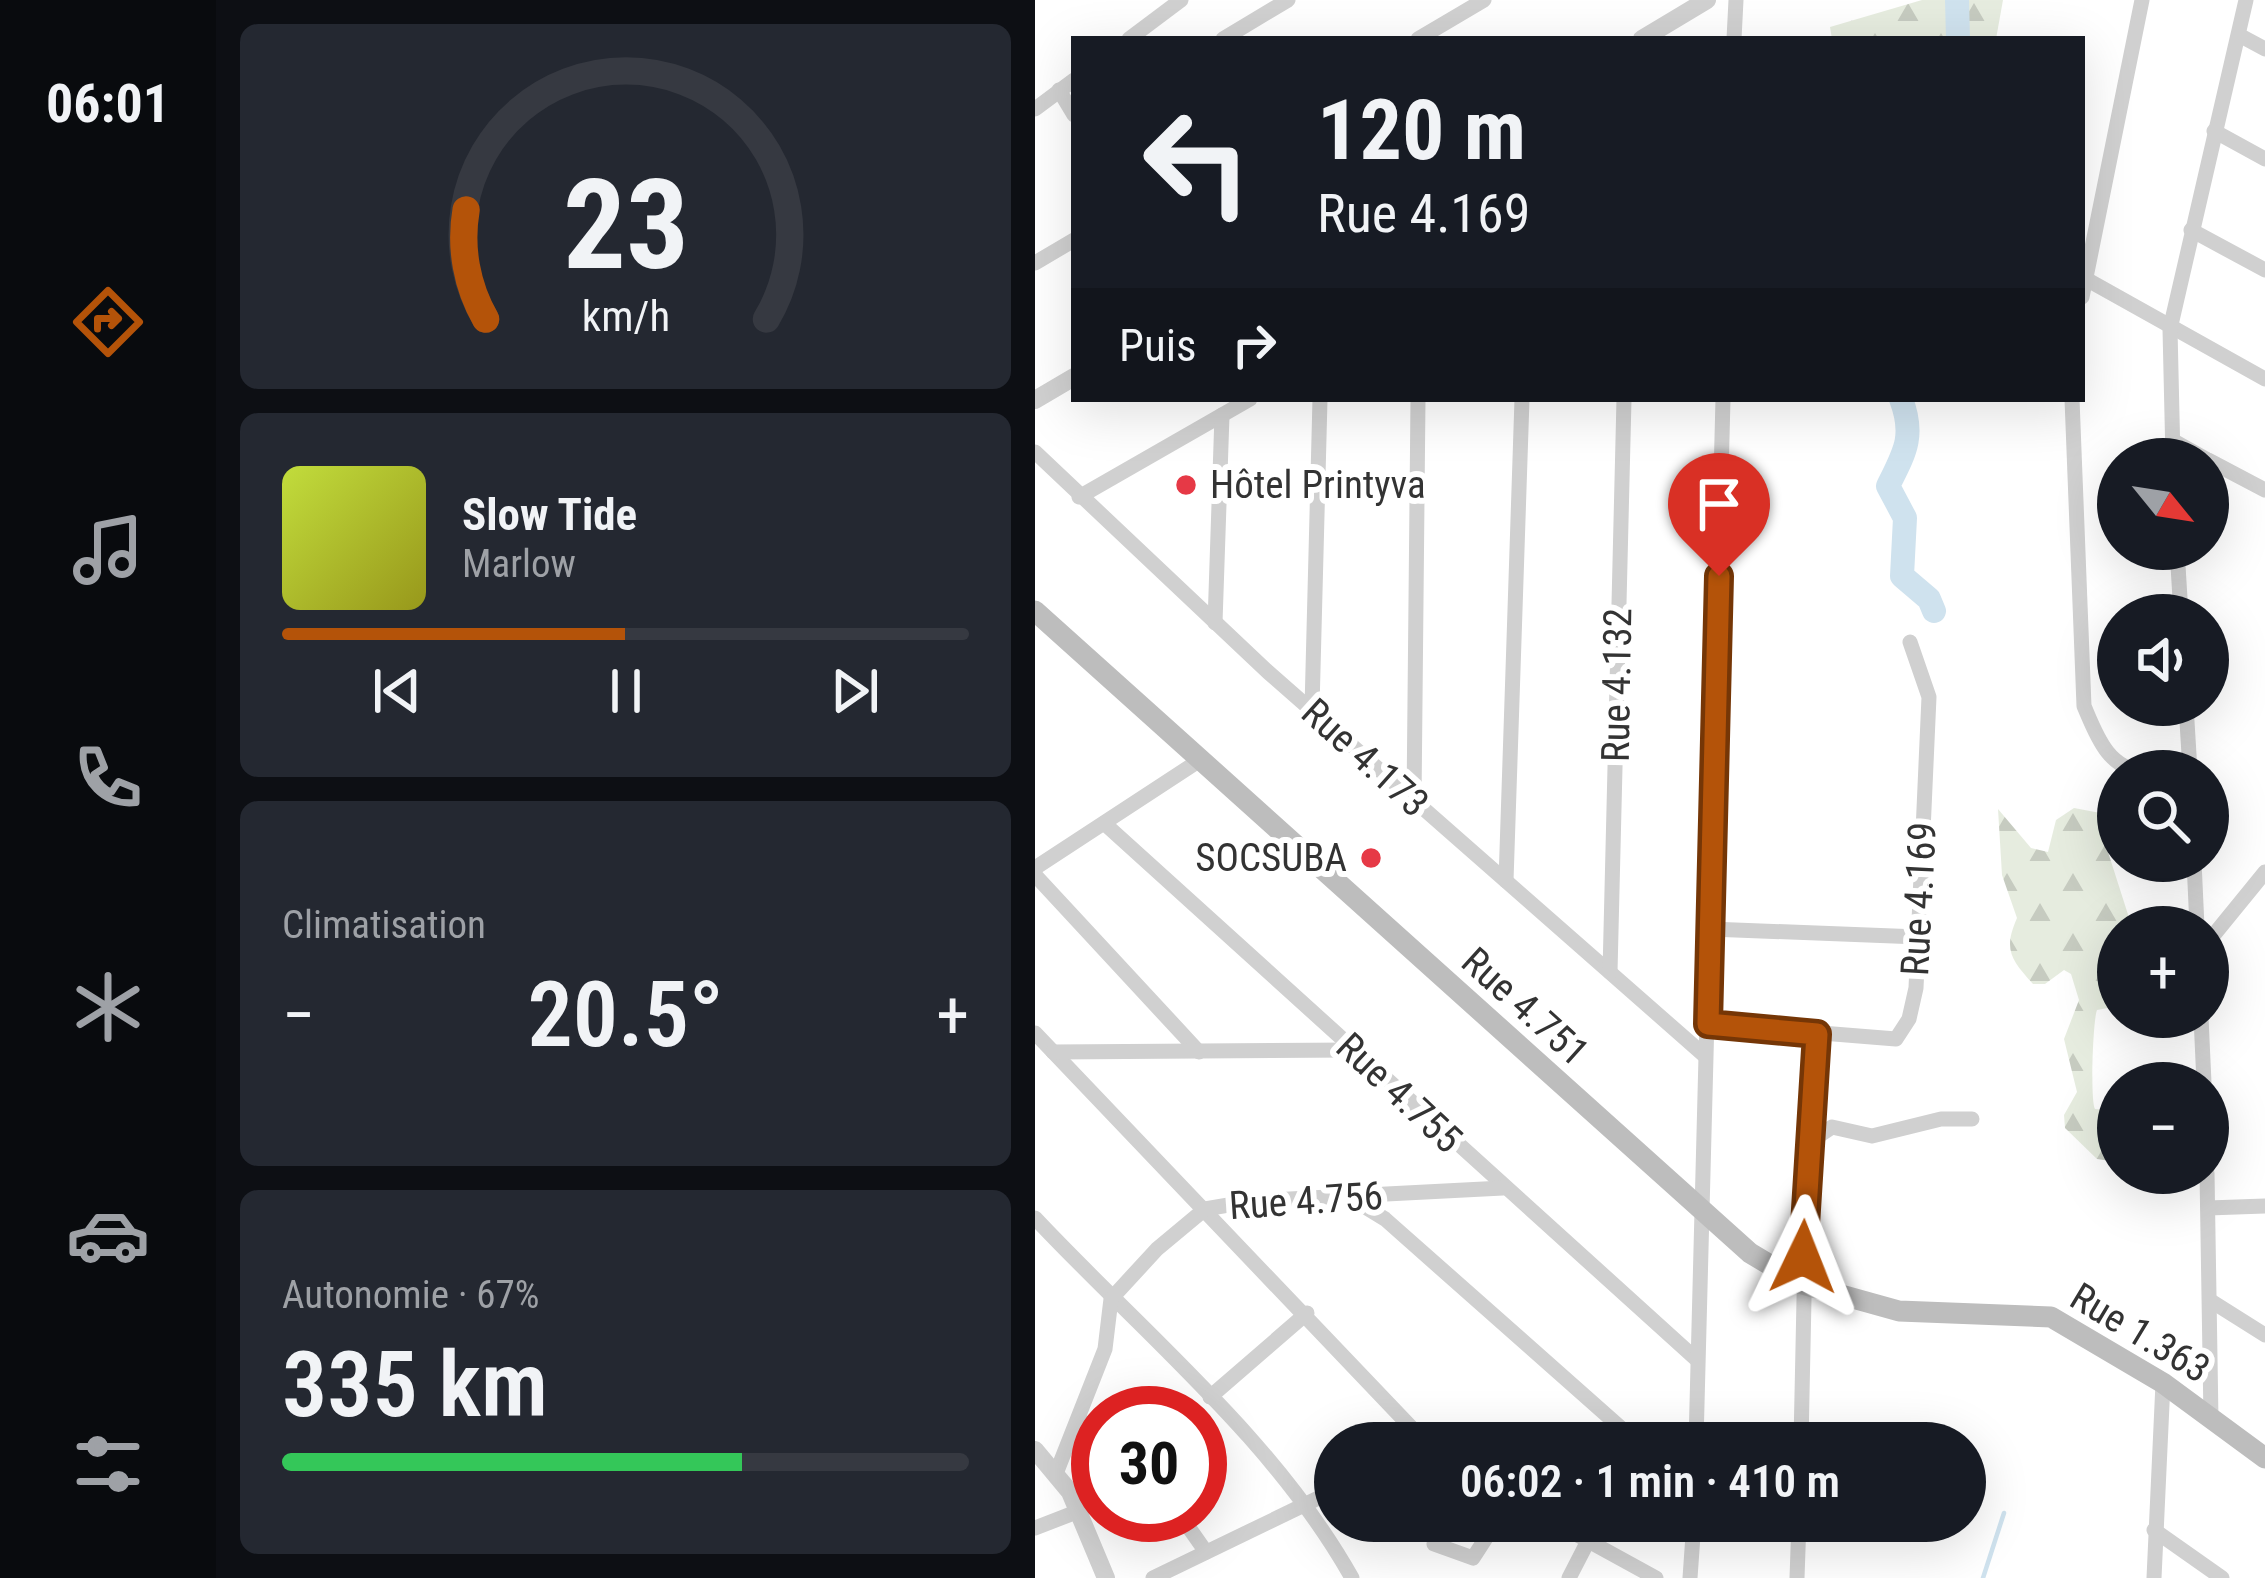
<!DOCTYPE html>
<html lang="fr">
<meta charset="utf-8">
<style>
:root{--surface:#171b24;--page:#242831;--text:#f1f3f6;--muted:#9ea1a6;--line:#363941;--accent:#b45309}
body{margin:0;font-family:"Roboto Condensed",sans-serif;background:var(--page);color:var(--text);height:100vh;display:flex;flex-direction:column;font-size:45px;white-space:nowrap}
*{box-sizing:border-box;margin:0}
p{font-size:39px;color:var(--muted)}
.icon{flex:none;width:66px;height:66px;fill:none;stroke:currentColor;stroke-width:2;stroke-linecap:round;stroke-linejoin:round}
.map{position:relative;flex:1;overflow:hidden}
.sheet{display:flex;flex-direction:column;gap:24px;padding:24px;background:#0d0f14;width:819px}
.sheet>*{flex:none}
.banner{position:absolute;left:36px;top:36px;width:1014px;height:366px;border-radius:0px;box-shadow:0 12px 48px #0002;background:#171b24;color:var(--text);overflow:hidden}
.needle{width:78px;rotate:120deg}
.controls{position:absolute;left:1062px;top:438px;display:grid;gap:24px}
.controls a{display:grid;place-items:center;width:132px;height:132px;border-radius:50%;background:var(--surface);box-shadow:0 12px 48px #0002;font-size:60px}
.speed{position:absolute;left:36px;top:1386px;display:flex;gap:24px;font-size:60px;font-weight:700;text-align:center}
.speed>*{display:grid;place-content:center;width:156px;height:156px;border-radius:50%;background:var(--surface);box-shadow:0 12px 48px #0002;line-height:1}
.speed .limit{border:18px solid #d22;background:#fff;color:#111}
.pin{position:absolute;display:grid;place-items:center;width:102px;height:102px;color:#fff;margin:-123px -51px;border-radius:50% 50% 50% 0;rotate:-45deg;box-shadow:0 0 12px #0007}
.pin .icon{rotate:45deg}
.me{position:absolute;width:132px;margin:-66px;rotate:2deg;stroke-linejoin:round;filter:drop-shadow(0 0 9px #0008)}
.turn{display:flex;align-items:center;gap:42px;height:252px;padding:0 48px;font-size:54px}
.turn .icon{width:156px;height:156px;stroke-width:2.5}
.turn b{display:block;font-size:84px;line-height:102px}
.then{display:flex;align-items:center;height:114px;padding:0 48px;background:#0003;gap:24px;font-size:45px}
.big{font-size:90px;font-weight:600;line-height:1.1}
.sheet .card{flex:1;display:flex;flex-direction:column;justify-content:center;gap:18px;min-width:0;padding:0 42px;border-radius:18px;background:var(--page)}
.sheet .dial{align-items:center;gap:0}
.dial svg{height:312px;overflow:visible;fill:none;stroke:var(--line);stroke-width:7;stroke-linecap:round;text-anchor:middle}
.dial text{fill:var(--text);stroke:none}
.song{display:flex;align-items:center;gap:36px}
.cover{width:144px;height:144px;border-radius:18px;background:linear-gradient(135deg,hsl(70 70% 55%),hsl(60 70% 35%))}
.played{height:12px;border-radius:6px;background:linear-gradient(90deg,var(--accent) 50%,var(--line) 50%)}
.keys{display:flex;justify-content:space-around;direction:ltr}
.heat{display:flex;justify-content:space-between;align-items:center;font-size:66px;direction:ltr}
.charge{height:18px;border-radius:9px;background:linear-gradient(90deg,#34c759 67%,var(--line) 0)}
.trip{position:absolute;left:279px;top:1422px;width:672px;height:120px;border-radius:60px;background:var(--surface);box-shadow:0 12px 48px #0002;font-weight:600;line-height:120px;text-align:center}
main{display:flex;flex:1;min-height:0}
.tabs{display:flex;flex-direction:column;width:216px;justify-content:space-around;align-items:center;background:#090b0e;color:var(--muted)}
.tabs .icon{width:84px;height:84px}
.tabs .on{color:var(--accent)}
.tabs b{font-size:54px;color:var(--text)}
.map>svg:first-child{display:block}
.forest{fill:url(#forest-firs)}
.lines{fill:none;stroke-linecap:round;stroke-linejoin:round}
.stream{stroke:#cfe2ee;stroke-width:4.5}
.river{stroke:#cfe2ee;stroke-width:24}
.minor{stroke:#d0d0d0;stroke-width:15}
.tertiary{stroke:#d0d0d0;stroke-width:18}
.secondary{stroke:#bdbdbd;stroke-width:21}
.route-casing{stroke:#753606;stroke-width:30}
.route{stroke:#b45309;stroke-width:21}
.poi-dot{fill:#e63946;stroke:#fff;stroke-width:4.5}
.labels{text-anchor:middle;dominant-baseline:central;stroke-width:12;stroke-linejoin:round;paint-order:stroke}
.poi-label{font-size:39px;fill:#333;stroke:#fff;text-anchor:start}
.street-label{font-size:39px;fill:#333;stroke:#fff}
</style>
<main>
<nav class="tabs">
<b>06:01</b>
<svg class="icon on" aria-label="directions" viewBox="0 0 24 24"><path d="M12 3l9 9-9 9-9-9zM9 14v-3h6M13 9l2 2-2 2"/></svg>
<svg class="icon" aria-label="music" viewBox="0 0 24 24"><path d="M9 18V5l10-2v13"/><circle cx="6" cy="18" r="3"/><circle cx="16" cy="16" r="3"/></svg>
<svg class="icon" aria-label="phone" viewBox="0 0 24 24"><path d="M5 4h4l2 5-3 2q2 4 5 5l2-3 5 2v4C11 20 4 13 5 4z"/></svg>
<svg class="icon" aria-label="climate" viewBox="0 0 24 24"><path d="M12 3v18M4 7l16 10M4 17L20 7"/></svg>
<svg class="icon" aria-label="car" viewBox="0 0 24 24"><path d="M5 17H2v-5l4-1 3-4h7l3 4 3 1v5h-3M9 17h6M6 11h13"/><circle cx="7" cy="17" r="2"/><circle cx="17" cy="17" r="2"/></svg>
<svg class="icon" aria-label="filters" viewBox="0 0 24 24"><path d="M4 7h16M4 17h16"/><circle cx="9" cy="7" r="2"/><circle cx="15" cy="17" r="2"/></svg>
</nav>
<section class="sheet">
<div class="card dial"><svg viewBox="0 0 100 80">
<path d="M14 69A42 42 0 1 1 86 69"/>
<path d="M14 69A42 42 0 0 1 9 41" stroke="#b45309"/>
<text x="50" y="56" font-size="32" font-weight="700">23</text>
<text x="50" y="72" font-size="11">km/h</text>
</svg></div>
<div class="card">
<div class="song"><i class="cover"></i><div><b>Slow Tide</b><p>Marlow</p></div></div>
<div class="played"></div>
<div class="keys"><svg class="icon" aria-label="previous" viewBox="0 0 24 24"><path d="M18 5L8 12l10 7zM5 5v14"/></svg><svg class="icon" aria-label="pause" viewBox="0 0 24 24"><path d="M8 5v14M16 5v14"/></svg><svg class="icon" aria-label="next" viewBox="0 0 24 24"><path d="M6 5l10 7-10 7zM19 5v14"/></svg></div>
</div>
<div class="card"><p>Climatisation</p>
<div class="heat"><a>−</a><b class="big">20.5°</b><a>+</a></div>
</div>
<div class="card"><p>Autonomie · 67%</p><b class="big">335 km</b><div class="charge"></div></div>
</section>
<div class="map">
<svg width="1230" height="1578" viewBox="0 0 1230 1578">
<defs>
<pattern id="forest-firs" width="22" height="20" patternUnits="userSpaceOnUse" patternTransform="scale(3)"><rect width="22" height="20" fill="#e6ecdf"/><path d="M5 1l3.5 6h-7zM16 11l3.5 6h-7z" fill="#c6cbc0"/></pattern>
</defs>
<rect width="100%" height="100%" fill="#fff"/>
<g class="forest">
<path d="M 887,0 L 968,0 L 961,39 L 797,39 L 795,27 Z"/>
<path d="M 1039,808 L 1081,816 L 1073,852 L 1097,927 L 1083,927 L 1083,1006 L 1062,1010 C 1058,1019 1055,1101 1060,1109 L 1083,1111 L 1083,1162 L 1062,1159 L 1030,1128 L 1029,1115 L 1042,1092 L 1029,1039 L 1044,1000 L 1036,974 L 1029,970 L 1010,984 L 998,984 C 976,959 968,950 982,918 L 967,875 L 963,809 L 996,848 L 1013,852 L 1021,820 Z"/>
</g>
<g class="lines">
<path class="stream" d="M 948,1578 L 969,1513"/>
<g class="river">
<path d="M 922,0 L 923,39"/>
<path d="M 866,399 C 880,436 870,452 853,486 L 870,518 L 867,576 L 894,599 L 899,611"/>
</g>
<g class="minor">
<path d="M 1204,35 L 1230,49"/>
<path d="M 94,39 L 146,0"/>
<path d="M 188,39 L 253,0"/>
<path d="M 383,39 L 449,0"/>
<path d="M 699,39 L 701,0"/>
<path d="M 24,90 L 39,115"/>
<path d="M 0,109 L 39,80"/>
<path d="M 1179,131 L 1230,159"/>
<path d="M 1156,230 L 1230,270"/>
<path d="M 0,263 L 39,240"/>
<path d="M 1051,279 L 1230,379"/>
<path d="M 1047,297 L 1107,0"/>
<path d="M 1037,399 L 1049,706 C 1061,734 1073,770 1109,771"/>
<path d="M 1137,440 L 1171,459"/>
<path d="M 0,452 L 233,672 L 669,1055"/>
<path d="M 1138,459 L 1135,329 L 1211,0"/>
<path d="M 1173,460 L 1230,490"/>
<path d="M 44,497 L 215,399"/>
<path d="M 1142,549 L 1146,615"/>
<path d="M 180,623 L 187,415"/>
<path d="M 1151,705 L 1155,771"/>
<path d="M 277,708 L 285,399"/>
<path d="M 379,802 L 383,399"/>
<path d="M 70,824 L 661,1359"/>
<path d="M 1159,861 L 1162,927"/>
<path d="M 0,868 L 165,760"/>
<path d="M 0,875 L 164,1052"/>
<path d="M 471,881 L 487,399"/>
<path d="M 675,929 L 884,937"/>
<path d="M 1173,942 L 1230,872"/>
<path d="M 575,972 L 589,399"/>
<path d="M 1166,1017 L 1169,1083"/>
<path d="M 673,1024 L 861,1039 L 874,1019 L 881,988 L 894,697 L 875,642"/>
<path d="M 0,1033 L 391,1443"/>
<path d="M 18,1052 L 317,1050"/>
<path d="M 773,1143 L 797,1127 L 837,1136 L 906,1119 L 937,1119"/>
<path d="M 1172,1173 L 1176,1419"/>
<path d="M 314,1197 L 350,1219 L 603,1443"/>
<path d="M 1173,1208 L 1230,1206"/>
<path d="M 0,1218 C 108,1333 239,1439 317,1578"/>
<path d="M 1176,1301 L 1230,1335"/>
<path d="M 175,1397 L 272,1313"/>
<path d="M 45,1421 L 63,1428"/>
<path d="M 661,1443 L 688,399"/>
<path d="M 766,1443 L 773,1107 L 782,1034"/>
<path d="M 22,1471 L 70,1349 L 76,1299 L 122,1249 L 170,1209 L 217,1201 L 468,1188"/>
<path d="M 145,1515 L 171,1552"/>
<path d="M 517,1521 L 621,1578"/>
<path d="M 0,1528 L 44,1511"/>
<path d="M 1119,1530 L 1187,1578"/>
<path d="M 399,1544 L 438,1558 L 462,1521"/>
<path d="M 118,1578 L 300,1490"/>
<path d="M 534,1578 L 552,1543"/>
<path d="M 655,1578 L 659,1521"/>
<path d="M 762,1578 L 764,1521"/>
<path d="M 1119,1578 L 1128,1383"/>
</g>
<g class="tertiary">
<path d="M 607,39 L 672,0"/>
<path d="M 0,400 L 39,377"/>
<path d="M 0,1450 L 35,1492 L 71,1578"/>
</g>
<path class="secondary" d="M 0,611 L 715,1253 L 767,1284 L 864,1311 L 1016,1317 L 1128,1383 L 1230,1458"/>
</g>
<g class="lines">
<defs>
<path id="route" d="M 684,576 L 673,1024 L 782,1034 L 768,1257"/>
</defs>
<use href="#route" class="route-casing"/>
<use href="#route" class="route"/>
</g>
<g class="poi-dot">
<circle cx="151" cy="485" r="12"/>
<circle cx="336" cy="858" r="12"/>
</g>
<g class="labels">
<g class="poi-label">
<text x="175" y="485">Hôtel Printyva</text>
<text x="312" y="858" text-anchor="end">SOCSUBA</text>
</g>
<g class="street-label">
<text transform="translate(582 685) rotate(-89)">Rue 4.132</text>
<text transform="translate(330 758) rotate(42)">Rue 4.173</text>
<text transform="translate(884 899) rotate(-87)">Rue 4.169</text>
<text transform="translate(490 1007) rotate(42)">Rue 4.751</text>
<text transform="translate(364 1093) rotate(43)">Rue 4.755</text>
<text transform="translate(271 1201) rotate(-4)">Rue 4.756</text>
<text transform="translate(1105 1333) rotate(31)">Rue 1.363</text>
</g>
</g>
</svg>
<div class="controls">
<a><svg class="needle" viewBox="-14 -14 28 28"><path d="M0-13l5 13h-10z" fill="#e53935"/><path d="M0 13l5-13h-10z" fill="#9ea1a6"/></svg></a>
<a><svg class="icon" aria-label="sound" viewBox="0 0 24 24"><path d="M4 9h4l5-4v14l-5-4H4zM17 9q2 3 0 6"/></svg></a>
<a><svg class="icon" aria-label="search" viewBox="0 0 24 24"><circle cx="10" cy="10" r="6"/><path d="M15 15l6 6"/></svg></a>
<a>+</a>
<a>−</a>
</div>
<div class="speed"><div class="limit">30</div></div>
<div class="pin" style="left:684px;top:576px;background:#d93025"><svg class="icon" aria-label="arrive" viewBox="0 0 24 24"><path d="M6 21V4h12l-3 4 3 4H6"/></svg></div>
<svg class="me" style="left:768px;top:1257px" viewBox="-20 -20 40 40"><path d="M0-17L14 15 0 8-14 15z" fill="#b45309" stroke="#fff" stroke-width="4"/></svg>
<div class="trip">06:02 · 1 min · 410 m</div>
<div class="banner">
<div class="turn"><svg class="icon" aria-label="left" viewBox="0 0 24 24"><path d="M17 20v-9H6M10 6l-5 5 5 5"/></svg><div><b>120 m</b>Rue 4.169</div></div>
<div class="then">Puis<svg class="icon" aria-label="right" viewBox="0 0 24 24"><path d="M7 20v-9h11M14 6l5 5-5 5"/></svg></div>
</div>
</div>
</main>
